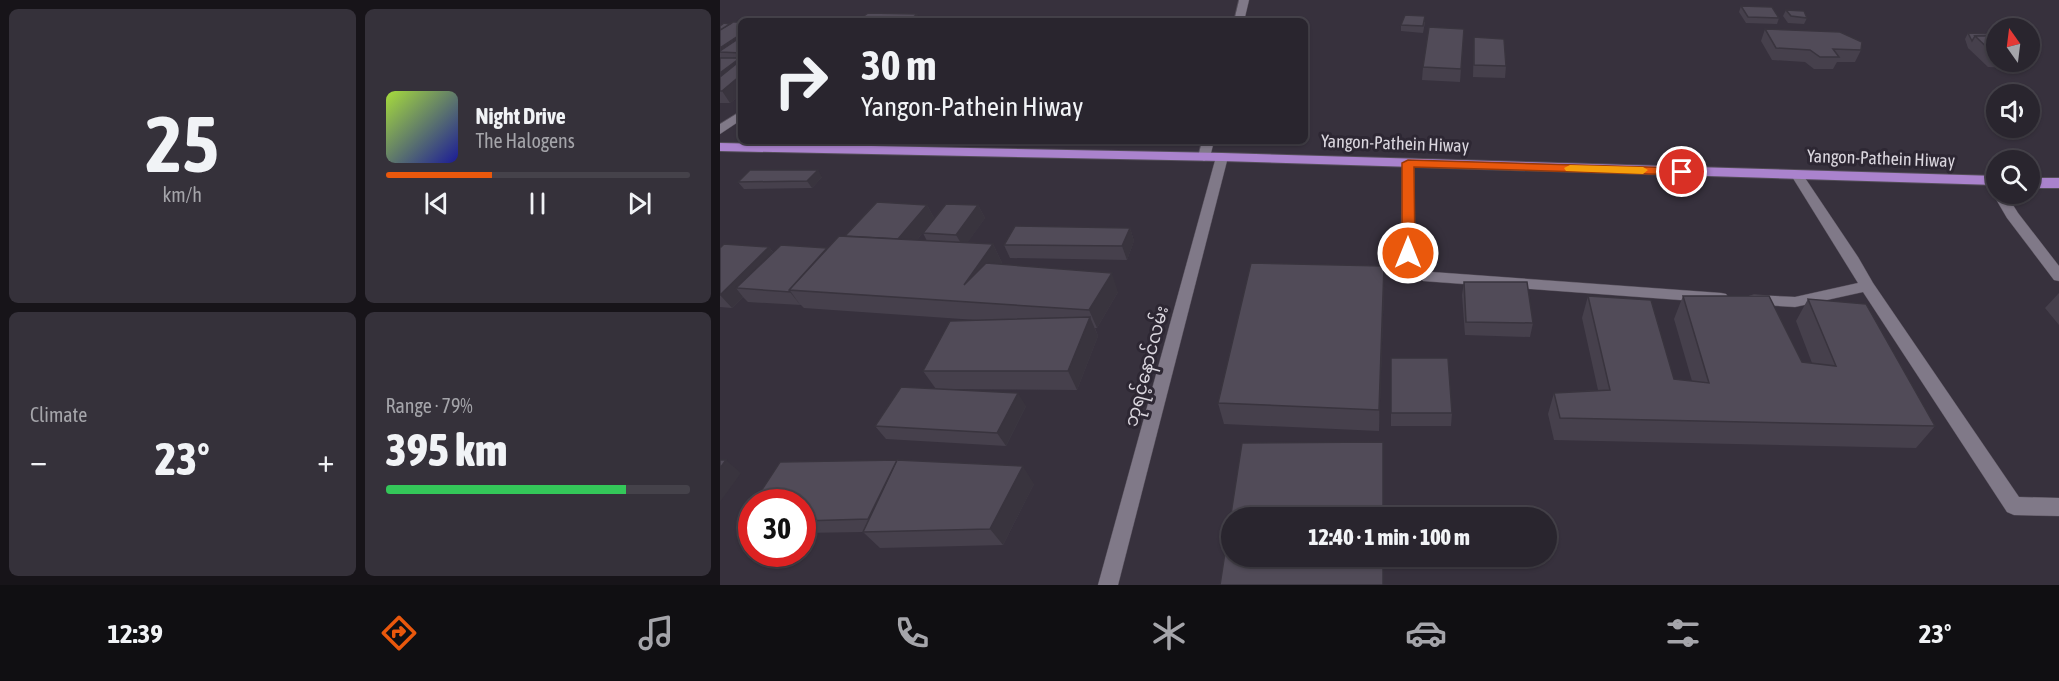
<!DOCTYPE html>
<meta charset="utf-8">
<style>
:root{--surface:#29252e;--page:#35313a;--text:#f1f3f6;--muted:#a5a5aa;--line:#45424a;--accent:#ea580c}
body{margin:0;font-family:"Asap Condensed","Noto Sans Myanmar",sans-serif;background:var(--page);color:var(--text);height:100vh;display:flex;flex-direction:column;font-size:22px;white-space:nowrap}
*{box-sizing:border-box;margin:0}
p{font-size:20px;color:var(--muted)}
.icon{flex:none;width:33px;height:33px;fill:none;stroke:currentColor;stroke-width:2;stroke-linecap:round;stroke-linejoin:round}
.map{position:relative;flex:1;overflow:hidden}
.side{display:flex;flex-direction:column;gap:9px;padding:9px;background:#171419;width:720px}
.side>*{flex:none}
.guide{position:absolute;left:18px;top:18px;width:570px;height:126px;border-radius:9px;box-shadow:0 2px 4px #0004,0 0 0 2px var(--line);background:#29252e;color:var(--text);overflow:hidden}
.needle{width:39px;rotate:346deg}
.fabs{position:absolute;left:1266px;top:18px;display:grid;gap:12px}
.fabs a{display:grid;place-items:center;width:54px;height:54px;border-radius:50%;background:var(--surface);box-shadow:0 2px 4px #0004,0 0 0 2px var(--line);font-size:30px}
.speed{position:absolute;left:18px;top:489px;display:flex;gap:12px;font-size:30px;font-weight:700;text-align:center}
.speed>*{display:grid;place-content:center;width:78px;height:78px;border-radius:50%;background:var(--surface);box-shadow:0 2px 4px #0004,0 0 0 2px var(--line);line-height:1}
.speed .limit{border:9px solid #d22;background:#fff;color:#111}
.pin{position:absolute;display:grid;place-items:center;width:51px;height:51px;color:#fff;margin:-26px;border:3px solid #fff;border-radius:50%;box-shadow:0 2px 6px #0007}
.me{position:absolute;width:66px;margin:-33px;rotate:0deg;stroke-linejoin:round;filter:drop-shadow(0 0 4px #0008)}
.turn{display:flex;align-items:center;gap:21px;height:126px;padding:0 24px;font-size:27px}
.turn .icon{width:78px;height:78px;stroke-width:2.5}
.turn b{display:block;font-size:42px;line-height:51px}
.big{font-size:45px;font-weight:800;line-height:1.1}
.side .widget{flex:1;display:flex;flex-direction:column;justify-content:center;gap:9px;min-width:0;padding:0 21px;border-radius:9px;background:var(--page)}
.side .dial{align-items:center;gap:0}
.dial b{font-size:78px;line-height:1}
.song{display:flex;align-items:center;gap:18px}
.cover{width:72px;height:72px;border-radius:9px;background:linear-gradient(135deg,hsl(80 70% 55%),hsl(240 70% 35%))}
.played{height:6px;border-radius:3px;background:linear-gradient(90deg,var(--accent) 35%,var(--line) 35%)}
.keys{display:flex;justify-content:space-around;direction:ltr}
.heat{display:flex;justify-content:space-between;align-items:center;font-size:33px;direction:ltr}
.charge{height:9px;border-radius:4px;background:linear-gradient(90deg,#34c759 79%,var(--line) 0)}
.side .tiles{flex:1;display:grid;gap:9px;grid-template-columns:repeat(2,1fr)}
.trip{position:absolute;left:501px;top:507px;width:336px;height:60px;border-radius:30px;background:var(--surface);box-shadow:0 2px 4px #0004,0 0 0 2px var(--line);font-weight:800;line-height:60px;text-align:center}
.tabs{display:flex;height:96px;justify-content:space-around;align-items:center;background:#100f12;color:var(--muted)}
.tabs .icon{width:42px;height:42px}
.tabs .active{color:var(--accent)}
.tabs b{font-size:27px;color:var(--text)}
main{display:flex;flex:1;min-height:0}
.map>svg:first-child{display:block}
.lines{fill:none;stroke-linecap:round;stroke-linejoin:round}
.minor-casing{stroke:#534d58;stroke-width:1}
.highway-casing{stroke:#534d58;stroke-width:2}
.minor{fill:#807988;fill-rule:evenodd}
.highway{fill:#aa83cd;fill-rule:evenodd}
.wall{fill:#46404c}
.shaded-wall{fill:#39343e}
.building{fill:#514b58;stroke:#39343e;stroke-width:1.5}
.route{fill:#ea580c;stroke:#983908;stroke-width:1.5}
.slow{fill:#f59e0b}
.labels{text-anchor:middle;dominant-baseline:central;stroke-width:6;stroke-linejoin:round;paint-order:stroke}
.street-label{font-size:18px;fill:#dbd7df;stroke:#2d2733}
</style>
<main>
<section class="side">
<div class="tiles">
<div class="widget dial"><b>25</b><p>km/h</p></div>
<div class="widget">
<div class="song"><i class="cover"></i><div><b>Night Drive</b><p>The Halogens</p></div></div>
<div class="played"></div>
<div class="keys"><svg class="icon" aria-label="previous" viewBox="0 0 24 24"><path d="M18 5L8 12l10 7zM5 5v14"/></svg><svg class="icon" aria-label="pause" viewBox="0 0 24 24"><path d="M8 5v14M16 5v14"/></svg><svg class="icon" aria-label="next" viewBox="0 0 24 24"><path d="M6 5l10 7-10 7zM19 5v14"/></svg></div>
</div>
<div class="widget"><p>Climate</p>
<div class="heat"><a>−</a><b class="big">23°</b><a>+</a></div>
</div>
<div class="widget"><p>Range · 79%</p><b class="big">395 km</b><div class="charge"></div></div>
</div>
</section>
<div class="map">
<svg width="1339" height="585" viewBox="0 0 1339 585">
<rect width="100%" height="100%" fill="#37313d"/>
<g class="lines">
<defs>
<g id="minor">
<path d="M 519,0 L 529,0 L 524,21 L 514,21 Z"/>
<path d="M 21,111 L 21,120 L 0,134 L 0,124 Z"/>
<path d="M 482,141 L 494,141 L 490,157 L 484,161 L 478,157 Z"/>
<path d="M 502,153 L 508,157 L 398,585 L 378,585 L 496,157 Z"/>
<path d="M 688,159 L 694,163 L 695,252 L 712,272 L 1001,293 L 1006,294 L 1009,298 L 1006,302 L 1001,303 L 703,281 L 681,253 L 682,163 Z"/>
<path d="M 1077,171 L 1083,175 L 1138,257 L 1153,283 L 1299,497 L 1339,498 L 1339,516 L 1294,515 L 1287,512 L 1143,292 L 1075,307 L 1029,304 L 1026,300 L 1029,296 L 1034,295 L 1075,297 L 1138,283 L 1071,175 Z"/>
<path d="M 1275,191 L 1276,194 L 1286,194 L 1298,213 L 1339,266 L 1339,281 L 1334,280 L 1287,218 L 1273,194 Z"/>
</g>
<g id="highway">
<path d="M 0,143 L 502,153 L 1276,176 L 1276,185 L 502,161 L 0,151 Z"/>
<rect x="1310" y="178" width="29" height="10"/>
</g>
</defs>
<use href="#minor" class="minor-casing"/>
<use href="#highway" class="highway-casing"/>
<use href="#minor" class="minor"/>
<use href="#highway" class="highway"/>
</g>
<g class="wall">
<path d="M 1021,6 L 1059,18 L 1057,24 L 1026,23 L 1019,12 Z"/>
<path d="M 1066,10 L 1087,18 L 1084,24 L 1068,23 L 1063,16 Z"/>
<path d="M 21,22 L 21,95 L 10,103 L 0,103 L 0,26 Z"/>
<path d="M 705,22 L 703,33 L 681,31 L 681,25 Z"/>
<path d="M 744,29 L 740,82 L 702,80 L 703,67 Z"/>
<path d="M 1045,29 L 1141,50 L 1135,62 L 1117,62 L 1113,69 L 1094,69 L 1085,62 L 1052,60 L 1041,41 Z"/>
<path d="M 1248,33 L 1276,34 L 1276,62 L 1310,62 L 1310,49 L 1318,56 L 1309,69 L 1268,67 L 1248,48 L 1245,39 Z"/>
<path d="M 754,37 L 786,66 L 785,78 L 753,77 Z"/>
<path d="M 102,177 L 92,188 L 24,189 L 18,182 Z"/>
<path d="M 207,205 L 214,218 L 197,240 L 207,241 L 203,233 L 258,205 L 265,218 L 247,243 L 273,244 L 282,263 L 281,264 L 398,292 L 377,328 L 375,328 L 378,336 L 357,390 L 216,389 L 203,371 L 256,320 L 84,308 L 81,305 L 28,302 L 23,297 L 12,308 L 0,307 L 0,248 L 49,247 L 53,252 L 107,248 L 125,236 Z"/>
<path d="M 410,228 L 414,241 L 407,260 L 290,258 L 284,245 Z"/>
<path d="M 744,282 L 813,323 L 810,337 L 745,335 L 742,295 Z"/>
<path d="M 664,288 L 659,431 L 504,424 L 498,403 Z"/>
<path d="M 1339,293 L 1339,325 L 1325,308 Z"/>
<path d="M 868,296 L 954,379 L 972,381 L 954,319 L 963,296 L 1082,362 L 1092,363 L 1076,321 L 1088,299 L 1215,426 L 1196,448 L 834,440 L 828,414 L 834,393 L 878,390 L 862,318 Z"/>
<path d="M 671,358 L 732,413 L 731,426 L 671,426 Z"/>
<path d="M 306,406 L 286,446 L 166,439 L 155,426 Z"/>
<path d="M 314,484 L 283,545 L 160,548 L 143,532 L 82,533 L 82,502 Z"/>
<path d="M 32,507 L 32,530 L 22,522 Z"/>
</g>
<g class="shaded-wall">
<path d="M 197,14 L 201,21 L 189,21 Z"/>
<path d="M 21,34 L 21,51 L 0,52 L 0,48 Z"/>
<path d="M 20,58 L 21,60 L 21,95 L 10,103 L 2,91 L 0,91 L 0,73 Z"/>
<path d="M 98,170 L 102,177 L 92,188 L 87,181 Z"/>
<path d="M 207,205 L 214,218 L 187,253 L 178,239 Z"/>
<path d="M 258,205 L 265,218 L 244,248 L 236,235 Z"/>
<path d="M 410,228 L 414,241 L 407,260 L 402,246 Z"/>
<path d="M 273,244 L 282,263 L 256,302 L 244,285 Z"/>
<path d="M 49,247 L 59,261 L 16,288 L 23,297 L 12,308 L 0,295 Z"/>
<path d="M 664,266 L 664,288 L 659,431 L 659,410 Z"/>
<path d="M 392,273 L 398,292 L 377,328 L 369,310 Z"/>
<path d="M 70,292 L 71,292 L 81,306 Z"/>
<path d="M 370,317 L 378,336 L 357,390 L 348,371 Z"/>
<path d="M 298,393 L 306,406 L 286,446 L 277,433 Z"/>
<path d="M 6,460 L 21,473 L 0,502 L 0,468 Z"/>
<path d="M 303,466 L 314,484 L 283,545 L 270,529 Z"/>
</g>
<g class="building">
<path d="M 1021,6 L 1052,7 L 1059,18 L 1028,17 Z"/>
<path d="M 1066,10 L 1084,11 L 1087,18 L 1071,16 Z"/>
<path d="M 148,13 L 197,14 L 189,21 L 137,21 Z"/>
<path d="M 685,15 L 705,16 L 703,26 L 681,25 Z"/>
<path d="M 48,19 L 77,20 L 75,21 L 45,21 Z"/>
<path d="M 13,22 L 21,22 L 21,34 L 0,48 L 0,30 Z"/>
<path d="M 4,23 L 10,24 L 0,30 L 0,26 Z"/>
<path d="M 709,27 L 744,29 L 741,69 L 703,67 Z"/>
<path d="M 1045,29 L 1120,32 L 1142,42 L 1141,50 L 1113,49 L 1119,57 L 1100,57 L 1090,50 L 1056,48 Z"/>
<path d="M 1248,33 L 1276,34 L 1276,36 L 1255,36 L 1252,41 Z"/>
<path d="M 1255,36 L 1276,36 L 1276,55 L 1275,55 Z"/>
<path d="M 21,37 L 21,53 L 0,52 L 0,51 Z"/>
<path d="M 754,37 L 784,39 L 786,66 L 754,65 Z"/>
<path d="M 1310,49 L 1318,56 L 1310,56 Z"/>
<path d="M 0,58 L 20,58 L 0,73 Z"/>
<path d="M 21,60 L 21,75 L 2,91 L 0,91 L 0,77 Z"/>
<path d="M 30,170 L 98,170 L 87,181 L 18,182 Z"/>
<path d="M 157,202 L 207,205 L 178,239 L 125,236 Z"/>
<path d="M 226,204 L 258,205 L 236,235 L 203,233 Z"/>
<path d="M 295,226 L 410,228 L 402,246 L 284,245 Z"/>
<path d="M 119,236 L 273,244 L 244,285 L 266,263 L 392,273 L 369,310 L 69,290 Z"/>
<path d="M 4,244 L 49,247 L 0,295 L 0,248 Z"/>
<path d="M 61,245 L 107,248 L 69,290 L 70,292 L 16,288 Z"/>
<path d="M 531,263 L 664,266 L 659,410 L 498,403 Z"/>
<path d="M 744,282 L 807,282 L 813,323 L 746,322 Z"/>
<path d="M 868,296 L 931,300 L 954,379 L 989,383 L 963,296 L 1049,296 L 1082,362 L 1116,366 L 1088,299 L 1146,304 L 1215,426 L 840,418 L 834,393 L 890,390 Z"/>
<path d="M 370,317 L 348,371 L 203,371 L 230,321 Z"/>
<path d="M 671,358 L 728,358 L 732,413 L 671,413 Z"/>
<path d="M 181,387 L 298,393 L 277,433 L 155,426 Z"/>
<path d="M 663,442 L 663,518 L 512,518 L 512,556 L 663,556 L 663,585 L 500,585 L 522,443 Z"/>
<path d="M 0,460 L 6,460 L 0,468 Z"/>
<path d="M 177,460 L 303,466 L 270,529 L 143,532 Z"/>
<path d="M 177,460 L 148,519 L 82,521 L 82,502 L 34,502 L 60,462 L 179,460 Z"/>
<path d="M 32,507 L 32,522 L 22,522 Z"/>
</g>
<path class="route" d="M 688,160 L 962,168 L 968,172 L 962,175 L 694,167 L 695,253 L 688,257 L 682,253 L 682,163 Z"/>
<path class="slow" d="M 850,165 L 923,167 L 928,170 L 923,174 L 846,171 L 844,168 Z"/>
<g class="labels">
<g class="street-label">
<text transform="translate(675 143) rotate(2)">Yangon-Pathein Hiway</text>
<text transform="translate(1161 158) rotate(2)">Yangon-Pathein Hiway</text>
<text transform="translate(426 366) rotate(-75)">ဘုရင့်နောင်လမ်း</text>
</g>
</g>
</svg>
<div class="fabs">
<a><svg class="needle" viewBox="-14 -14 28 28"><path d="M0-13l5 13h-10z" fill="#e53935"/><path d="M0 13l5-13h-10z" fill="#a5a5aa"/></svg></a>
<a><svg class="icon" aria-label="sound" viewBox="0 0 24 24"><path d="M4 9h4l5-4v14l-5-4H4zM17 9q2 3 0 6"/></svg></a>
<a><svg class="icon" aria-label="search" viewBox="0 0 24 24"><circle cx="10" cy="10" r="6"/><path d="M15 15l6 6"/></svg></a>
</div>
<div class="speed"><div class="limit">30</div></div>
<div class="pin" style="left:962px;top:172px;background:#d93025"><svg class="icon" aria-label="arrive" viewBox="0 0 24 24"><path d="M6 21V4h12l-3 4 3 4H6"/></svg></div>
<svg class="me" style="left:688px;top:253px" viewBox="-20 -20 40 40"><circle r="17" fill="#ea580c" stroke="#fff" stroke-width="3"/><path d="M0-11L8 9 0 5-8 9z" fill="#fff"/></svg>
<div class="trip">12:40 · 1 min · 100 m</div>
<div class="guide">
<div class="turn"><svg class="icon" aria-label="right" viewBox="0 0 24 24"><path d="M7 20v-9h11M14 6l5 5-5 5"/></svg><div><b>30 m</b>Yangon-Pathein Hiway</div></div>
</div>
</div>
</main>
<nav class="tabs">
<b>12:39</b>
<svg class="icon active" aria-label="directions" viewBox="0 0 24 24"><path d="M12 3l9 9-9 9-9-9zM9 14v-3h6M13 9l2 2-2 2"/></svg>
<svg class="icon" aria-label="music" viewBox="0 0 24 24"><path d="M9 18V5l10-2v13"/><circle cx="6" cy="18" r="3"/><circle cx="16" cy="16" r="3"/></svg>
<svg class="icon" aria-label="phone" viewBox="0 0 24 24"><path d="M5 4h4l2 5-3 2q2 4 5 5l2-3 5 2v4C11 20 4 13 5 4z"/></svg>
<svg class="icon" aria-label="climate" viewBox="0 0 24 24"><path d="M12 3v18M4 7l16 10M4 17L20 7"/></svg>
<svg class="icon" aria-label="car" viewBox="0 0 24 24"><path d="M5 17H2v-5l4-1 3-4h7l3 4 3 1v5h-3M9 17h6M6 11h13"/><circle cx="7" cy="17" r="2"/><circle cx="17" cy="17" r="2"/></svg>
<svg class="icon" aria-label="filters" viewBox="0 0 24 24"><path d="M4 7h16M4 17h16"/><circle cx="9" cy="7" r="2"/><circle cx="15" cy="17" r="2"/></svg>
<b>23°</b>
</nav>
